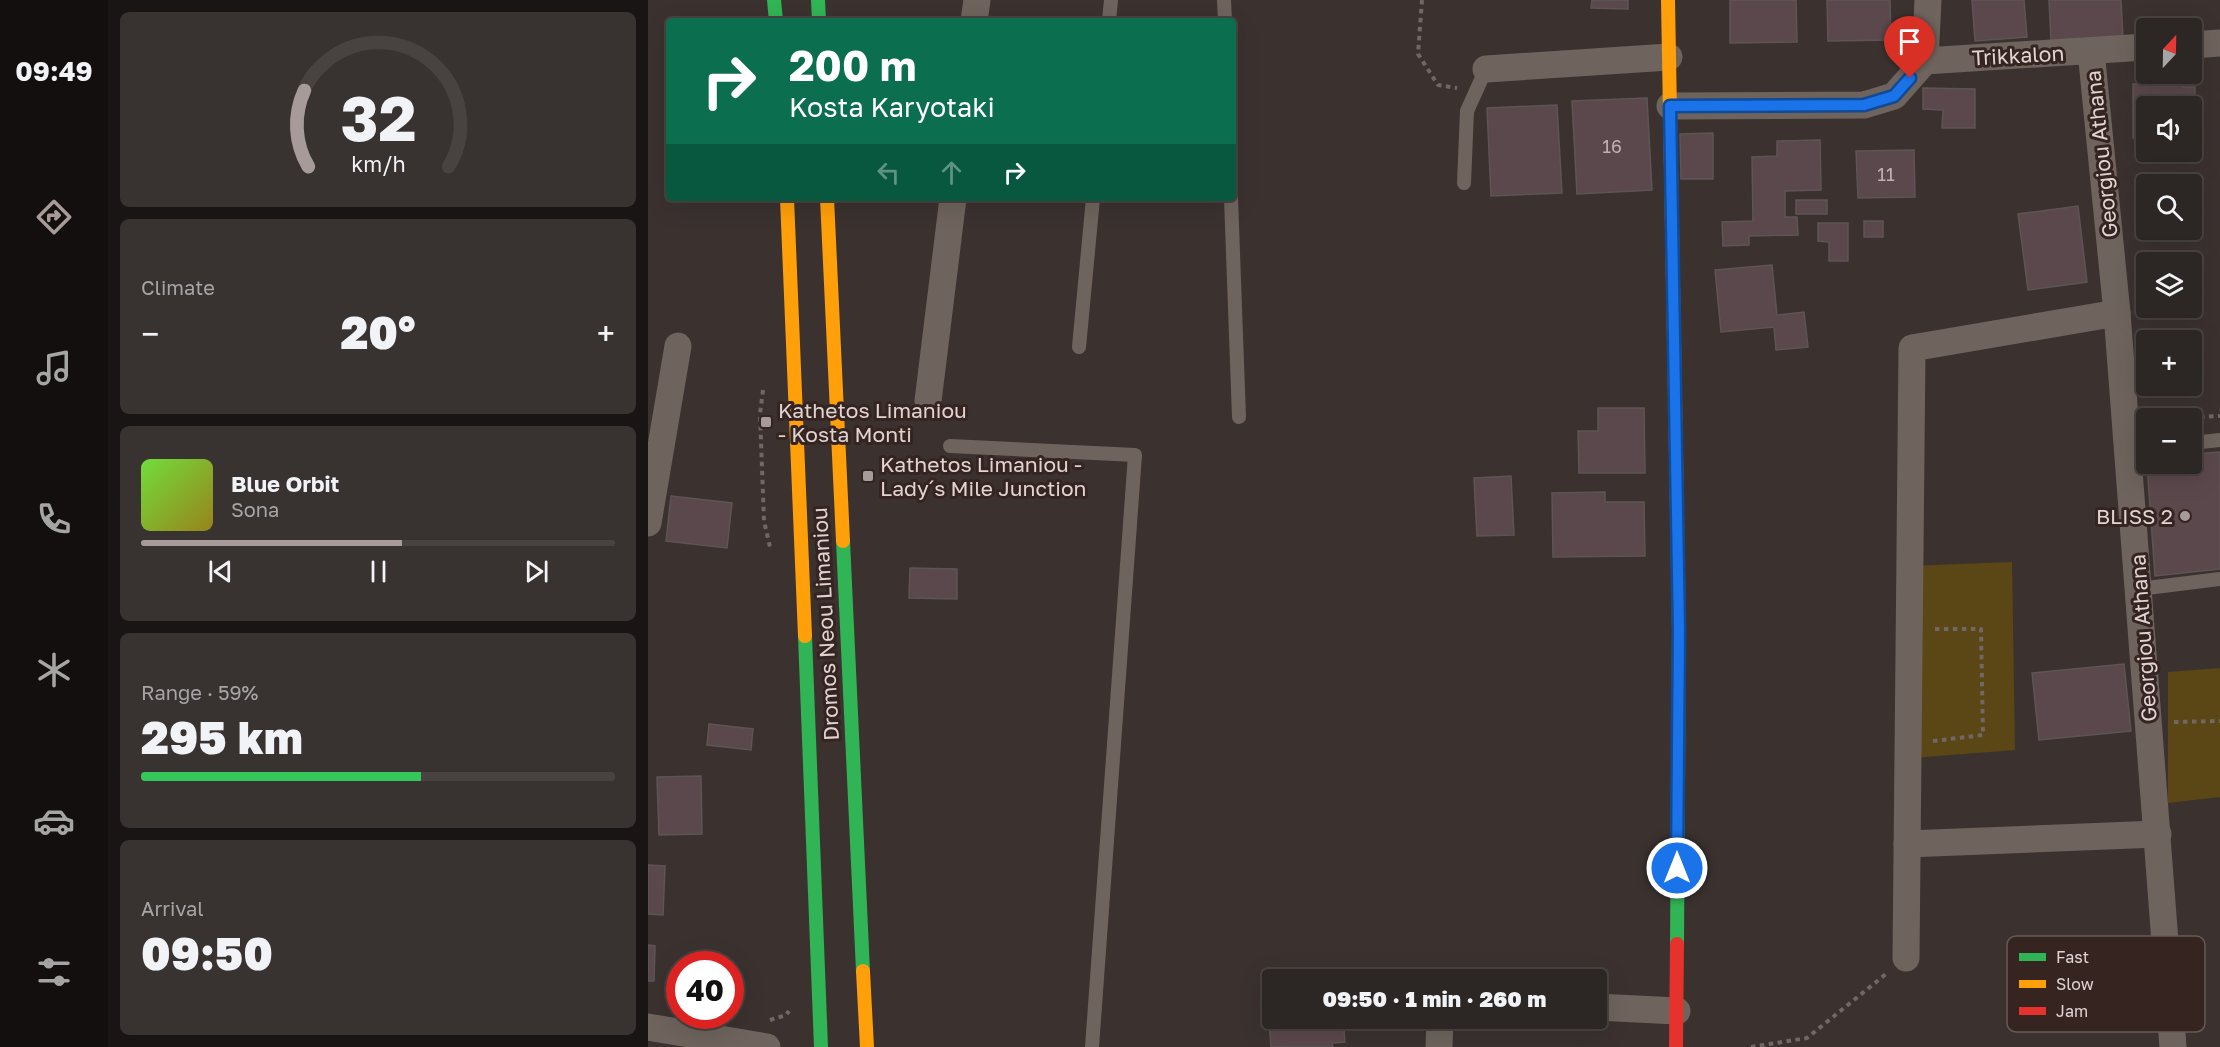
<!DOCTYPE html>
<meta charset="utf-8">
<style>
:root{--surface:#2c2624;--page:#383231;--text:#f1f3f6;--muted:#a6a5a6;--line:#484341;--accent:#a69b99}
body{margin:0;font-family:"Golos Text",sans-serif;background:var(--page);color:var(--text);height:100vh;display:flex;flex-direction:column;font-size:22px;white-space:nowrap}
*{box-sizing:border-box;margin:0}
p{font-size:20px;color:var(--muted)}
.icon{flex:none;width:33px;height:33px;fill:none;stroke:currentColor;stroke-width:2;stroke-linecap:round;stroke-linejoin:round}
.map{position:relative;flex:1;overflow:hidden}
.side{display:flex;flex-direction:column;gap:12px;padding:12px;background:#181514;width:540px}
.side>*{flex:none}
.guide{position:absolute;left:18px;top:18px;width:570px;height:183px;border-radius:6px;box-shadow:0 6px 24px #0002,0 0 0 2px var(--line);background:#0b6e4f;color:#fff;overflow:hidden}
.needle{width:39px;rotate:22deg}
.tools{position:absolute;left:1488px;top:18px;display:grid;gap:12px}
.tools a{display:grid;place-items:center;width:66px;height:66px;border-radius:6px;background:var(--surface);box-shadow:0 6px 24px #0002,0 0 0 2px var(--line);font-size:30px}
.speed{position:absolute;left:18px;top:951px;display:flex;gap:12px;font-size:30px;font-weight:700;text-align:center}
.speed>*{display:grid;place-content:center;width:78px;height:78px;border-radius:50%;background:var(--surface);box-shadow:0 6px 24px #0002,0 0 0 2px var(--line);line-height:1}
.speed .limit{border:9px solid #d22;background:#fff;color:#111}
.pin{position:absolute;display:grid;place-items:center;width:51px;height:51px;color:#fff;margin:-62px -26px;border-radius:50% 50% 50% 0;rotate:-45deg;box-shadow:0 0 6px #0007}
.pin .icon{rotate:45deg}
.me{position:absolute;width:66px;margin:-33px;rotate:0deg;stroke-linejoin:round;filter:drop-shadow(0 0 4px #0008)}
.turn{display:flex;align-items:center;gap:21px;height:126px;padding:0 24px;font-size:27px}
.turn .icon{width:78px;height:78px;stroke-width:2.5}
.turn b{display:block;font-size:42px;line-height:51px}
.lanes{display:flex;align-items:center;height:57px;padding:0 24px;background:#0003;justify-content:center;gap:30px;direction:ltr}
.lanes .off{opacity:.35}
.big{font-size:45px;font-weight:800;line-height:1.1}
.side .card{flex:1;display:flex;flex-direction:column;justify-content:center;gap:9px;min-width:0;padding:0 21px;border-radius:9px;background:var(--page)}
.side .dial{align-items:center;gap:0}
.dial svg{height:156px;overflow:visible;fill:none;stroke:var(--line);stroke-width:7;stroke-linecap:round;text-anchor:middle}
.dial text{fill:var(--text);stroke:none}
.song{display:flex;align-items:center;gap:18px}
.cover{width:72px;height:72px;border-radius:9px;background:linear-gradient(135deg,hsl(100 70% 55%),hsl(50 70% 35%))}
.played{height:6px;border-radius:3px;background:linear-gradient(90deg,var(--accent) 55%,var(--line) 55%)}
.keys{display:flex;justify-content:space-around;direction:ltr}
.heat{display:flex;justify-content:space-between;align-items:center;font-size:33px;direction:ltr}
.charge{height:9px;border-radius:4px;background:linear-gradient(90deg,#34c759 59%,var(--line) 0)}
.trip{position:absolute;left:614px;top:969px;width:345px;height:60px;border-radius:6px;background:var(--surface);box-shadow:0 6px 24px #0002,0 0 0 2px var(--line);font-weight:800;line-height:60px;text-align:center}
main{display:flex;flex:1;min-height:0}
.tabs{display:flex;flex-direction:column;width:108px;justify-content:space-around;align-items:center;background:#120f0e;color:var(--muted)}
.tabs .icon{width:42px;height:42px}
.tabs .current{color:var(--accent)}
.tabs b{font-size:27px;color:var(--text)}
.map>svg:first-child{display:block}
.green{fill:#5b4615}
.building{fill:#5b484c;stroke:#5d5555;stroke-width:1.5}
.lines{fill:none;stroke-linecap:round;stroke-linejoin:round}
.path{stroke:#716865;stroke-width:4;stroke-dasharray:4.5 4.5;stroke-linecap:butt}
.lane{stroke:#6e645d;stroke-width:14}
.street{stroke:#6e645d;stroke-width:27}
.fast{stroke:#30b455;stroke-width:14}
.slow{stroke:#ff9f0a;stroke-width:14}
.jam{stroke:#e5322d;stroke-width:14}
.route-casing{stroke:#114b97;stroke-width:15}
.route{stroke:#1a73e8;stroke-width:10}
.poi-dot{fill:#a69b99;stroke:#362421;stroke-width:2}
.labels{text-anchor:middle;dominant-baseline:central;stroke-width:6;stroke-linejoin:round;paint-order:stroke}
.number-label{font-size:18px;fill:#bfb1b0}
.street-label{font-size:21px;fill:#e0d4d2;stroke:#362421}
.poi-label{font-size:21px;fill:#e0d4d2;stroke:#362421;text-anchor:start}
.key{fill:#362421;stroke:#695956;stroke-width:1.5}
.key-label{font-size:16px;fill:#e0d4d2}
</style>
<main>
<nav class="tabs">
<b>09:49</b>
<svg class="icon current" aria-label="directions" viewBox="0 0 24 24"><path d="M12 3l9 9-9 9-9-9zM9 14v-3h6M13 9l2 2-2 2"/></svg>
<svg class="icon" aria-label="music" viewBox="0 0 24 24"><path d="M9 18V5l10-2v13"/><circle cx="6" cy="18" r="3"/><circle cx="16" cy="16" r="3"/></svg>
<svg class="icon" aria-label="phone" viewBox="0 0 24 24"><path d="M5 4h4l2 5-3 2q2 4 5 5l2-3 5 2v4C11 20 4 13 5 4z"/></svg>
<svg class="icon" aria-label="climate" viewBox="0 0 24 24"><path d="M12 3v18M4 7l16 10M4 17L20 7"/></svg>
<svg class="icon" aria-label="car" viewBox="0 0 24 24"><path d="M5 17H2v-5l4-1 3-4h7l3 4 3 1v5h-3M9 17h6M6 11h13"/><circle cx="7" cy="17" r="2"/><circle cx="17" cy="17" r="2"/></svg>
<svg class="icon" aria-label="filters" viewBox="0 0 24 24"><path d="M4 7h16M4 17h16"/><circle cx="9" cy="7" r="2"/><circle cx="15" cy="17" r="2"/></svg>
</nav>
<section class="side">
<div class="card dial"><svg viewBox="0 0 100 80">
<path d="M14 69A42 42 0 1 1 86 69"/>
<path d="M14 69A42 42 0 0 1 12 30" stroke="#a69b99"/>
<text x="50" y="56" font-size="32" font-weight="700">32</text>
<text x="50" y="72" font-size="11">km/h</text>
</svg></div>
<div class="card"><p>Climate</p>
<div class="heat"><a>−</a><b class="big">20°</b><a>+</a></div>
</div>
<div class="card">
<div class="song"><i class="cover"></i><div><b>Blue Orbit</b><p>Sona</p></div></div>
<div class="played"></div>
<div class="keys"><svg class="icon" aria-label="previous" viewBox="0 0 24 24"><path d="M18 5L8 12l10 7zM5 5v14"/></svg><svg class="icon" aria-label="pause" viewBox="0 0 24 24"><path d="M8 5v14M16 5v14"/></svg><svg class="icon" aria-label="next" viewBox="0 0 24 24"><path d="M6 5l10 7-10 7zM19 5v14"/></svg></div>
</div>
<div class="card"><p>Range · 59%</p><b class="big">295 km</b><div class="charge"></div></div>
<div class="card"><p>Arrival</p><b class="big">09:50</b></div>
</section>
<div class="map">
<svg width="1572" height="1047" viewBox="0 0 1572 1047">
<rect width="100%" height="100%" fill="#3b3230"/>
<g class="green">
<path d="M 1364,562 L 1367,750 L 1264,758 L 1262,566 Z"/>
<path d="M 1572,668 L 1572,797 L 1520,803 L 1520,672 Z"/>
</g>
<g class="building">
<path d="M 944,0 L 980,0 L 980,9 L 943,8 Z"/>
<path d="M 1082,0 L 1148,0 L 1149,42 L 1082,43 Z"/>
<path d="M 1179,0 L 1242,0 L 1243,40 L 1180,41 Z"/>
<path d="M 1324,0 L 1376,0 L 1379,37 L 1327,41 Z"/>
<path d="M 1401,0 L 1473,0 L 1475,38 L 1403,40 Z"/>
<path d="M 1501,74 L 1536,74 L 1535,87 L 1547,87 L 1547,139 L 1544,139 L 1544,106 L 1498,106 L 1498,139 L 1485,138 L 1485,84 L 1500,84 Z"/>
<path d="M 1275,88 L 1327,89 L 1327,128 L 1294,128 L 1295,110 L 1275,109 Z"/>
<path d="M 999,98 L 1004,190 L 929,194 L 924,101 Z"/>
<path d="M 909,105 L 914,193 L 843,196 L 839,108 Z"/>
<path d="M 1065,133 L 1065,179 L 1033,179 L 1032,134 Z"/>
<path d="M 1172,140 L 1173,190 L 1137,191 L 1137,217 L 1149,217 L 1150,235 L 1101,236 L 1101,245 L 1075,246 L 1074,222 L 1105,221 L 1104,157 L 1129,156 L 1129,141 Z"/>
<path d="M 1266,150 L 1267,197 L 1210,198 L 1208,151 Z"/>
<rect x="1148" y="200" width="31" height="14"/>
<path d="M 1430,206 L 1439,282 L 1380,290 L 1370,214 Z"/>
<rect x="1216" y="221" width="19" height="16"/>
<path d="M 1170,223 L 1200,223 L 1200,261 L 1181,261 L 1181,242 L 1170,241 Z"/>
<path d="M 1124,265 L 1129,315 L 1156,312 L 1160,347 L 1128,350 L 1126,327 L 1073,332 L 1067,270 Z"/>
<path d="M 950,408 L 996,408 L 997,473 L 931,473 L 930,431 L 950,431 Z"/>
<path d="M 1572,452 L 1572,569 L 1507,576 L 1499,464 L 1544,464 L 1544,454 Z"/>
<path d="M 863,476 L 866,535 L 829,536 L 826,478 Z"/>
<path d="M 957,492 L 957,502 L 996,502 L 997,556 L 905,557 L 904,493 Z"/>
<path d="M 23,496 L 84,503 L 79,548 L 18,541 Z"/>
<path d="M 262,568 L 309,569 L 309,599 L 261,598 Z"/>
<path d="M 1476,664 L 1483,731 L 1391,740 L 1384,673 Z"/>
<path d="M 61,724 L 105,729 L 103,750 L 59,745 Z"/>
<path d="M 53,776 L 54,834 L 11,835 L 9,777 Z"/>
<path d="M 0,865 L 17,866 L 15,915 L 0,914 Z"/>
<path d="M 0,945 L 7,946 L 6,981 L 0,981 Z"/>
<path d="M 620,1009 L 624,1009 L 624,1018 L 695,1018 L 697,1042 L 684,1043 L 685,1047 L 623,1047 Z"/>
</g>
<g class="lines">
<g class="path">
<path d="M 774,0 L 770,54 L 790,85 L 809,88"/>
<path d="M 115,390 L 112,414 L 116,521 L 122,547"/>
<path d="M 1534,418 L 1572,416"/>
<path d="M 1526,722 L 1572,721"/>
<path d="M 1285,741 L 1335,735 L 1333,629 L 1287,629"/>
<path d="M 122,1020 L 138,1015 L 141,1011"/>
<path d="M 1103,1047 L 1159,1038 L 1238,974"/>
</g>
<g class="lane">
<path d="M 576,0 L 577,21"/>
<path d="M 461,21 L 463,0"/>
<path d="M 816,183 L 819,111 L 838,69"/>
<path d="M 583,198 L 591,417"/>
<path d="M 431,347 L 445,198"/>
<path d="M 1544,443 L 1572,440"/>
<path d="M 302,446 L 487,455 L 444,1047"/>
<path d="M 1480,450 L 1498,447"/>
<path d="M 1491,589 L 1572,579"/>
</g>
<g class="street">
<path d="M 326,21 L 329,0"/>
<path d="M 1544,45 L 1572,43"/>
<path d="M 1443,51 L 1469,313 L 1525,1047"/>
<path d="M 1277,61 L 1498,47"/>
<path d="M 838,69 L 1021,57"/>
<path d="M 1022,106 L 1216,105 L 1246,96 L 1277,61 L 1280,0"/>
<path d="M 280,401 L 305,198"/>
<path d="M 0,523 L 30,346"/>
<path d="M 1259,844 L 1510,834"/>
<path d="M 1258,958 L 1264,348 L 1469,313"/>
<path d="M 948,1007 L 1029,1011"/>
<path d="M 0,1027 L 119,1047"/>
<path d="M 791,1047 L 792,1018"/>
</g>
<g class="fast">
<path d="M 126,0 L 128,21"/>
<path d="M 170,0 L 171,21"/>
<path d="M 195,541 L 215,971"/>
<path d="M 157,636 L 173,1047"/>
<path d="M 1029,944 L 1031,630 L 1029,512"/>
</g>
<g class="slow">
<path d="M 1020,0 L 1029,512"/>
<path d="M 139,198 L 157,636"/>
<path d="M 179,198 L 195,541"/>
<path d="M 215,971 L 219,1047"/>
</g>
<path class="jam" d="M 1028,1047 L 1029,944"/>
</g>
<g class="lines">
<defs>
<path id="route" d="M 1029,868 L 1031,630 L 1022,106 L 1216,105 L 1246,96 L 1262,78"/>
</defs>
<use href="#route" class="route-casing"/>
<use href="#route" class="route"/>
</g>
<g class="poi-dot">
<rect x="112" y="416" width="12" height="12" rx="3"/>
<rect x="214" y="470" width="12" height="12" rx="3"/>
<circle cx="1537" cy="516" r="6"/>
</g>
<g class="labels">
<g class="number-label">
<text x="964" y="146">16</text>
<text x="1238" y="174">11</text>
</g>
<g class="street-label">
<text transform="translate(1370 55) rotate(-3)">Trikkalon</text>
<text transform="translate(1453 154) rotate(-96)">Georgiou Athana</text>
<text transform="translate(177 624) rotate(-93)">Dromos Neou Limaniou</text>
<text transform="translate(1495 638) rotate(-94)">Georgiou Athana</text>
</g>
<g class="poi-label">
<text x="130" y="410">Kathetos Limaniou<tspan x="130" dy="24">- Kosta Monti</tspan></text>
<text x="232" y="464">Kathetos Limaniou -<tspan x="232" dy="24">Lady´s Mile Junction</tspan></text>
<text x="1525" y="516" text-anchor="end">BLISS 2</text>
</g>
</g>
<rect x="1359" y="936" width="198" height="96" rx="9" class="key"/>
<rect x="1371" y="953" width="27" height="8" fill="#30b455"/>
<rect x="1371" y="980" width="27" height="8" fill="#ff9f0a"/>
<rect x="1371" y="1007" width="27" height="8" fill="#e5322d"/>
<g class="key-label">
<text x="1408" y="963">Fast</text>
<text x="1408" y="990">Slow</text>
<text x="1408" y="1017">Jam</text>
</g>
</svg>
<div class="tools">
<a><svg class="needle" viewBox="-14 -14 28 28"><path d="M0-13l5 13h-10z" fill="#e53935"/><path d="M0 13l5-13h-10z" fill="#a6a5a6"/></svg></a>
<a><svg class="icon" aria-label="sound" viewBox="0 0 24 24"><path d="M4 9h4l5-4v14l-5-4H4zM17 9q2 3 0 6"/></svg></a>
<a><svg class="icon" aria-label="search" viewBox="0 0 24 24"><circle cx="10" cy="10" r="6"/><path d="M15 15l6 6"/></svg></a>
<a><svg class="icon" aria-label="layers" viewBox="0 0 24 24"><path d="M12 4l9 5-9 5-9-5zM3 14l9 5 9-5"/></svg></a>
<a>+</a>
<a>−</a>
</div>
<div class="speed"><div class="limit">40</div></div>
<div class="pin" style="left:1262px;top:78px;background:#d93025"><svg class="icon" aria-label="arrive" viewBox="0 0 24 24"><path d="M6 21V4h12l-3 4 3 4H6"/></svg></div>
<svg class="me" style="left:1029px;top:868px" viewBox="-20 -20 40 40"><circle r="17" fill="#1a73e8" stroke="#fff" stroke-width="3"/><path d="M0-11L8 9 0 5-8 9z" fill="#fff"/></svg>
<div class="trip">09:50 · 1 min · 260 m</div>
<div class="guide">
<div class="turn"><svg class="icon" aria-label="right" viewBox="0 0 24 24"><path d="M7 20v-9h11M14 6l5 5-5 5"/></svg><div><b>200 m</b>Kosta Karyotaki</div></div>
<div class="lanes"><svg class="icon off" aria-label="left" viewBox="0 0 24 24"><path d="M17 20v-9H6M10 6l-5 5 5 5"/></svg><svg class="icon off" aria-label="ahead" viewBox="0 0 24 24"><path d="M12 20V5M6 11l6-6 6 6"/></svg><svg class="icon" aria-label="right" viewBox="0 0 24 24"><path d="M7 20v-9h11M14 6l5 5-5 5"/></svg></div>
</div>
</div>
</main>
